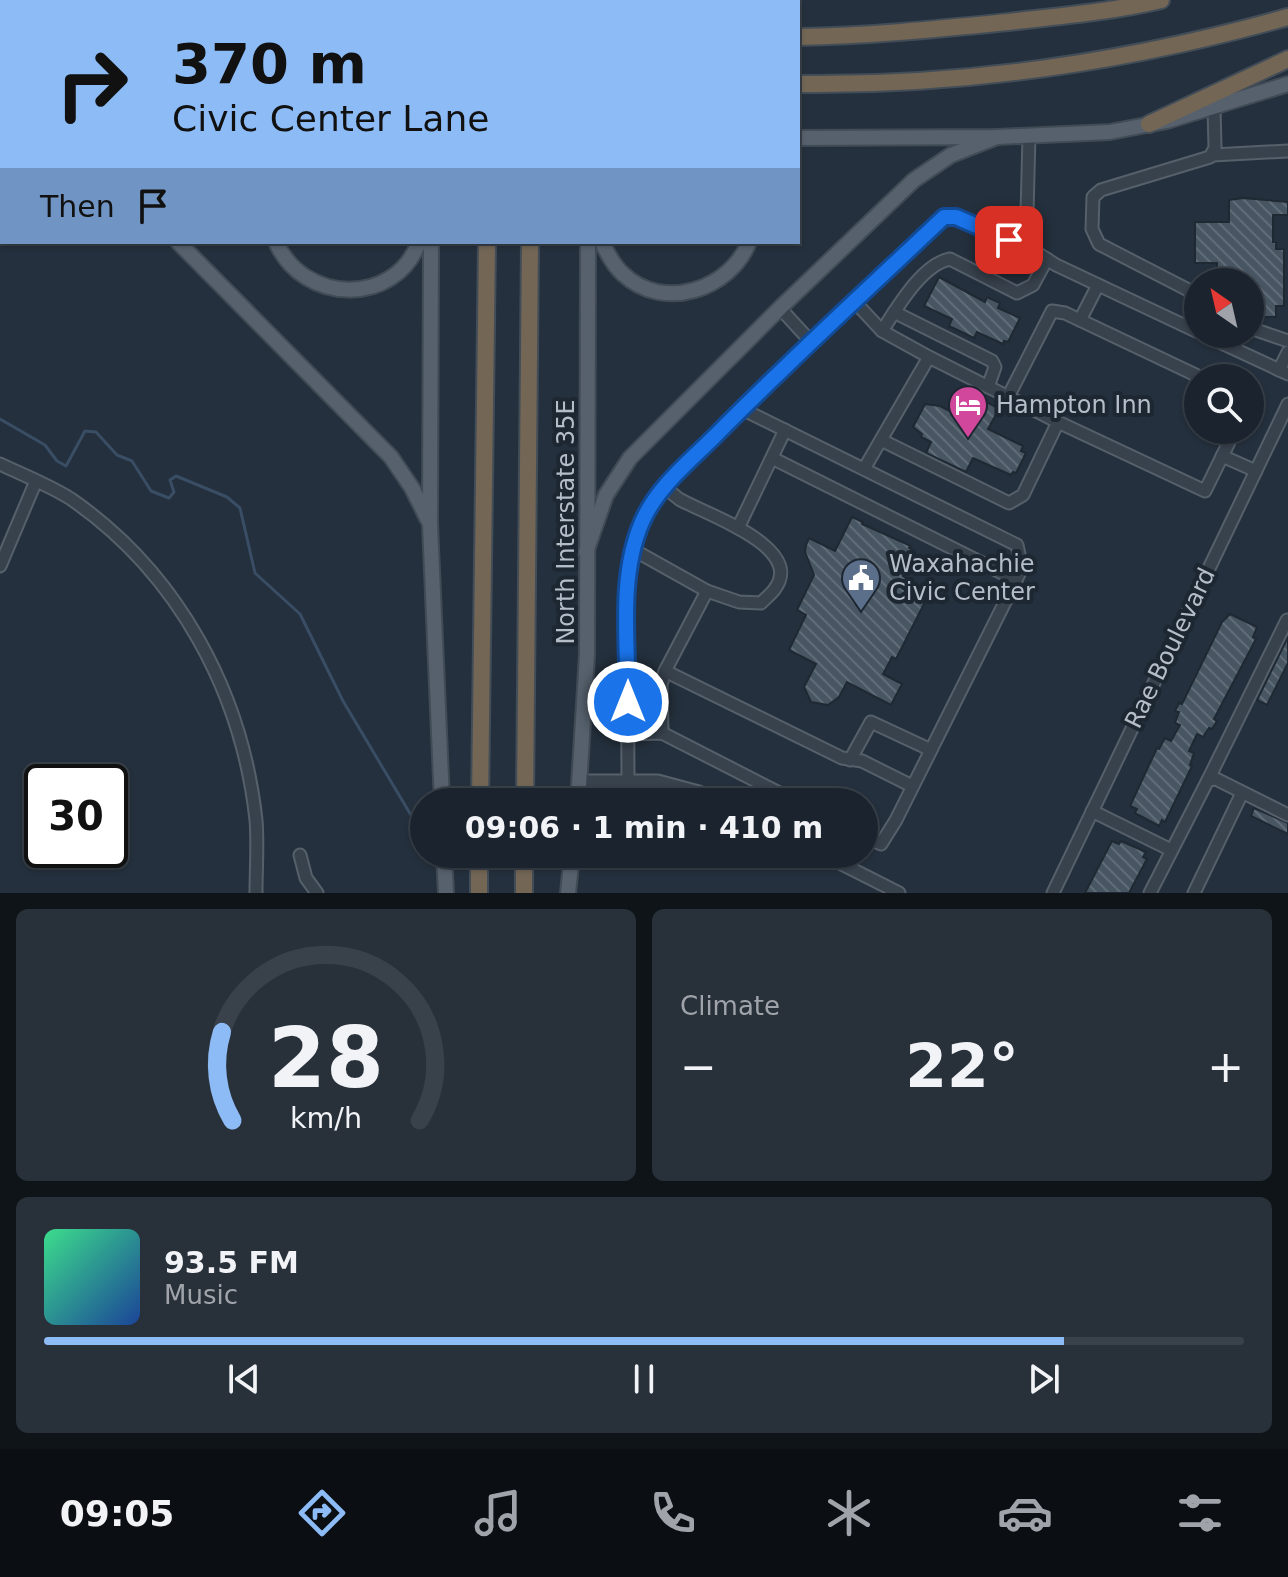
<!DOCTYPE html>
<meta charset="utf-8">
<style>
:root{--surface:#1b242e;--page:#28303a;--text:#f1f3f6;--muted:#a0a4aa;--line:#39414a;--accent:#8cbbf6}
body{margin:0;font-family:"DejaVu Sans",sans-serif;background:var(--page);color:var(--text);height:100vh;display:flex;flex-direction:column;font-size:30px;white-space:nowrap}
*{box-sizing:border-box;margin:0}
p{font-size:26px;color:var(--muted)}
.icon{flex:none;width:44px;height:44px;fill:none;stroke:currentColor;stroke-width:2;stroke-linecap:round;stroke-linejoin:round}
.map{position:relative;height:893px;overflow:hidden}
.sheet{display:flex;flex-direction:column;gap:16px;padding:16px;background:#0f1419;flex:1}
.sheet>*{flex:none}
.guide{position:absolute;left:0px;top:0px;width:800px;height:244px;box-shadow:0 2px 6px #0004,0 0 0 2px var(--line);background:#8cbbf6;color:#111;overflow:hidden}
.needle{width:52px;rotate:326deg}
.buttons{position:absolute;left:1184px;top:268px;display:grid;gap:16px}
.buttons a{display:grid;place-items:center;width:80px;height:80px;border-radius:50%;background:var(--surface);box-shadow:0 2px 6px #0004,0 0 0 2px var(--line);font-size:40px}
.speed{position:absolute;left:24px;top:764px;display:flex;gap:16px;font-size:40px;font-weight:700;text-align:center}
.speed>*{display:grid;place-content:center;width:104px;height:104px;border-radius:50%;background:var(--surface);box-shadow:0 2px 6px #0004,0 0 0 2px var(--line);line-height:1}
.speed .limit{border:4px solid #111;border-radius:12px;background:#fff;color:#111}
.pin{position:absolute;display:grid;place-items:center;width:68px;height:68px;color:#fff;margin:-34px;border-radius:16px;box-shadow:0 4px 12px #0006}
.me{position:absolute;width:88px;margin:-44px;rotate:0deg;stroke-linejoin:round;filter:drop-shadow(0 0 6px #0008)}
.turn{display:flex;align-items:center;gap:28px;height:168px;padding:0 40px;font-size:36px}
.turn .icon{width:104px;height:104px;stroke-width:2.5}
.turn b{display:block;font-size:56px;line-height:68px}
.then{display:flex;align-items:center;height:76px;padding:0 40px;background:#0003;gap:16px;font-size:30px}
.big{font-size:60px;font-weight:700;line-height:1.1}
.sheet .widget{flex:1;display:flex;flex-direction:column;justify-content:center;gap:12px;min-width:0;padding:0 28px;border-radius:12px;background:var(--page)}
.sheet .dial{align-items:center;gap:0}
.dial svg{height:208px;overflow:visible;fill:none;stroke:var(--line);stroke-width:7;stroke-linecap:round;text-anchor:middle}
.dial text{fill:var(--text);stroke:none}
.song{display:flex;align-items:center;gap:24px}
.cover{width:96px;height:96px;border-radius:12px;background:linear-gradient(135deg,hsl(150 70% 55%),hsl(220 70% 35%))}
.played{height:8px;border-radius:4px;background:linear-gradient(90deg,var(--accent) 85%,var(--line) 85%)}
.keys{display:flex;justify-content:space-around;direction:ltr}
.heat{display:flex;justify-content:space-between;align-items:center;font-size:44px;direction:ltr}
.sheet .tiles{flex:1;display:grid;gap:16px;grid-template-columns:1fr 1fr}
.widget:last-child{grid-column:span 2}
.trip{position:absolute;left:410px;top:788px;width:468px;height:80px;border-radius:40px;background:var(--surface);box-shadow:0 2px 6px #0004,0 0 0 2px var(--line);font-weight:700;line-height:80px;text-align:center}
.tab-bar{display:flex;height:128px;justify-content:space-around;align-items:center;background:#0b0e12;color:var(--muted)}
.tab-bar .icon{width:56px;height:56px}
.tab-bar .current{color:var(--accent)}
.tab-bar b{font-size:36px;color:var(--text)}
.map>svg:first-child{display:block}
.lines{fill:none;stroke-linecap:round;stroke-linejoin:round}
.stream{stroke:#394d64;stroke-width:3}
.building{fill:url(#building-back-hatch);stroke:#1f2934;stroke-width:2}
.minor-casing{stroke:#56606b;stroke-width:15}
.major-casing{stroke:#414b56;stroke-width:18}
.highway-casing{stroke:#434d58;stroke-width:20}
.minor{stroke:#38424d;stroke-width:11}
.major{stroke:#56616d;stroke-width:14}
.highway{stroke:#736655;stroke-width:16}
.route-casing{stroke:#114b97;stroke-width:20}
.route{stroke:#1a73e8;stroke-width:14}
.labels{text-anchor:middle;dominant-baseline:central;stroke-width:8;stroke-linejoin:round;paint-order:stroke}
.poi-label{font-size:24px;fill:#b4bdc8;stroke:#1d2732;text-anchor:start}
.street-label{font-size:24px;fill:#b4bdc8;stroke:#1d2732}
</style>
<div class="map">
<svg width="1288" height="893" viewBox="0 0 1288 893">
<defs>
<pattern id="building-back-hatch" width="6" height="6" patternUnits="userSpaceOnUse" patternTransform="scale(2)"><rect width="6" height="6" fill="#485663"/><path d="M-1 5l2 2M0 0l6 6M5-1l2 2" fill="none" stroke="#606c78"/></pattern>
</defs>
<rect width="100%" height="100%" fill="#24303d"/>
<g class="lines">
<path class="stream" d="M 0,419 L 45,445 L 57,461 L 66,466 L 85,431 L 96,432 L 117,455 L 132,461 L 151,491 L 169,498 L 174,492 L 170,480 L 176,476 L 227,497 L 240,508 L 255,573 L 300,614 L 343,701 L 424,837"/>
</g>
<g class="building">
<path d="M 1243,198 L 1288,202 L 1288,215 L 1273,215 L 1273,242 L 1276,242 L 1276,249 L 1284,249 L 1284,306 L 1276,306 L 1276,317 L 1250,317 L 1250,282 L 1217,282 L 1217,263 L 1195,263 L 1195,222 L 1229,222 L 1229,200 Z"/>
<path d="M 939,277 L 985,302 L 987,297 L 1000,303 L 998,308 L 1020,318 L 1008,342 L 1004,341 L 1003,344 L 977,332 L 974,338 L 949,326 L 952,319 L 924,306 Z"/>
<path d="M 981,399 L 999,409 L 988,429 L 1023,446 L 1021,451 L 1026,453 L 1016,473 L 1013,472 L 1011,475 L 973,458 L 966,472 L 926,453 L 931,442 L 921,437 L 922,434 L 913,427 L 925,404 L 940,406 L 969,421 Z"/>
<path d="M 852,517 L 863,522 L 862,524 L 911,546 L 909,548 L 915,551 L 903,576 L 911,580 L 908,591 L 926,600 L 896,659 L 892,657 L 883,674 L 902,684 L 891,705 L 847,682 L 839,697 L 828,705 L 811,702 L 804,687 L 816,664 L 789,650 L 806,615 L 797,610 L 814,575 L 805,552 L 806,545 L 809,538 L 835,551 Z"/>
<path d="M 1230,614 L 1257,627 L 1253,637 L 1256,639 L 1214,719 L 1217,721 L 1212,729 L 1209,728 L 1203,737 L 1197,734 L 1189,751 L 1194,753 L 1190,765 L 1192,766 L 1165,822 L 1162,820 L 1159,826 L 1135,813 L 1137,809 L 1130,806 L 1157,748 L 1159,749 L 1165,738 L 1171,741 L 1180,725 L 1175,723 L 1179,712 L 1175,711 L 1179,703 L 1182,704 L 1222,622 Z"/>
<path d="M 1288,637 L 1288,663 L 1267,705 L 1257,700 Z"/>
<path d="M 1254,808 L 1288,823 L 1288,834 L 1251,816 Z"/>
<path d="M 1112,841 L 1119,844 L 1121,841 L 1146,852 L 1143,857 L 1147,859 L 1139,874 L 1129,893 L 1085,893 Z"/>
</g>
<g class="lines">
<defs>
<g id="minor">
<path d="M 1213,155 L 1288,151"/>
<path d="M 1027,213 L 1029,136"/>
<path d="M 1198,295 L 1099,244 L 1092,229 L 1093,197 L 1101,190 L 1210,157 L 1215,148 L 1214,107"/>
<path d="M 855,302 L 882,331"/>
<path d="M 780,308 L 812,343"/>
<path d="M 894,312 L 992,361 L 995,367 L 988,387"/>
<path d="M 1080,320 L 1098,285"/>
<path d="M 1250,328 L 1288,341"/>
<path d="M 1202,334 L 1288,374"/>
<path d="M 1279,370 L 1288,352"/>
<path d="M 1008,397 L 1052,311 L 1065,313 L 1202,378"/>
<path d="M 742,409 L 1017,545 L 1022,568 L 896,820 L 881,844 L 864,836"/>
<path d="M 1058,422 L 1205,491 L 1235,430"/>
<path d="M 881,440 L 1009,503 L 1023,495 L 1058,422 L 929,357"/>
<path d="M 1222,456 L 1256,471"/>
<path d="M 772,458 L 1016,580"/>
<path d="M 0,464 C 23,475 49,485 71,499 C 178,573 242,692 256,820 C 258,844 256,869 256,893"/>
<path d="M 864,469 L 929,357 L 882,331 C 897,308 922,264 950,259 L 1017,293 L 1033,285 L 1047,259"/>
<path d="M 665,487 C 669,491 674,495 679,499 C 702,513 808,547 774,590 C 771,594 765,599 761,603 L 739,602 L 707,591"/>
<path d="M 738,528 L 785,430"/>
<path d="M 632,549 L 707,591 L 665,671 L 661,685 L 662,733"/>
<path d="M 0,566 L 36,481"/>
<path d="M 665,671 L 842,758 L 862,761 L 912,786"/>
<path d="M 628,734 L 662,733 L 797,802"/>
<path d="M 850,760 L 871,722 L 931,750"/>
<path d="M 1208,780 L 1287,620"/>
<path d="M 580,781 L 658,781 L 699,792 L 718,802"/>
<path d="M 628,781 L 627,577 C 632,551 637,525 652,503 C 672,473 703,448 728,423 C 798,353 872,285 944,217 L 956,217 L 1031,249 L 1056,265 L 1198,332"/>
<path d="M 1092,811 L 1171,850"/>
<path d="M 822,854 L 899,893"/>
<path d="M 300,855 L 306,878 L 317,893"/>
<path d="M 1053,893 L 1288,404"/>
<path d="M 1150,893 L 1208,780 L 1216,779 L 1288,815"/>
<path d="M 1194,893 L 1242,793"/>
</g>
<g id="major">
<path d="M 431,2 L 431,0"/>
<path d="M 590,2 L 590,0"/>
<path d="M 0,129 L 2,129"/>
<path d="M 798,138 L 997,137 L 1110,132 L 1167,121 L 1288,84"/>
<path d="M 178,242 L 391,457 L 412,488 L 428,520"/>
<path d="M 276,242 C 303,304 395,307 419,242"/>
<path d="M 431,242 L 430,524 L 442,802"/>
<path d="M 602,242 C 607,253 614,266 623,274 C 663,312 730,290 749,242"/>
<path d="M 586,552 L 606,495 L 630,458 L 780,308 L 914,180 L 951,155 L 997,137"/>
<path d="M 578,802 L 587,655 L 588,242"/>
<path d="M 444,854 L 446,893"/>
<path d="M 568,893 L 572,854"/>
</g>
<g id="highway">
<path d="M 490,2 L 490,0"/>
<path d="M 533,2 L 533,0"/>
<path d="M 0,31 L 2,31"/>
<path d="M 798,37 C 869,36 938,29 1008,22 C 1059,16 1111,12 1161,0"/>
<path d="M 0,79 L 2,79"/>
<path d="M 798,84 C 964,86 1128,62 1288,17"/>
<path d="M 1149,124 L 1288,59"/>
<path d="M 480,802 L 487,242"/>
<path d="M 525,802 L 530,242"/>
<path d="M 479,893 L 479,854"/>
<path d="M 524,893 L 524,854"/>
</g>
</defs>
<use href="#minor" class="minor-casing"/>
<use href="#major" class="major-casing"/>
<use href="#highway" class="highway-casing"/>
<use href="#minor" class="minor"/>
<use href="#major" class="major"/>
<use href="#highway" class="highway"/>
</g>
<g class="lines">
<defs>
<path id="route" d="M 628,702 C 628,644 618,577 642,522 C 657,487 690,461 716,435 C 790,360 868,289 944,217 L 956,217 L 1009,240"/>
</defs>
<use href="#route" class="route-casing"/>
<use href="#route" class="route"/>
</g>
<defs>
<symbol id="hotel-pin" viewBox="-11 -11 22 30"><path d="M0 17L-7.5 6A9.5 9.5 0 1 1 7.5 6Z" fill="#d1479c" stroke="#1d2732"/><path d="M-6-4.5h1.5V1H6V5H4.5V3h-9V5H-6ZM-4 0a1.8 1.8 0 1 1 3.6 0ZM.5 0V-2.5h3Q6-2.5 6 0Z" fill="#fff"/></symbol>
<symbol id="civic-pin" viewBox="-11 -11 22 30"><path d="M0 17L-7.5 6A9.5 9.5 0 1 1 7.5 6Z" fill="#5c6f8a" stroke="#1d2732"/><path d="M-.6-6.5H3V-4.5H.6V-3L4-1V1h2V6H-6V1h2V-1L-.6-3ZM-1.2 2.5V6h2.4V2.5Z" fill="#fff"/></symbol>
</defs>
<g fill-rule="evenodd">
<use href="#hotel-pin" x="946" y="383" width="44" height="60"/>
<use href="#civic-pin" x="839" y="556" width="44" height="60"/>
</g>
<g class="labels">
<g class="poi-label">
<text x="996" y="405">Hampton Inn</text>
<text x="889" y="564">Waxahachie<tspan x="889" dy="28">Civic Center</tspan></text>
</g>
<g class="street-label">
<text transform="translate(566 522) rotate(-90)">North Interstate 35E</text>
<text transform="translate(1170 648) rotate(-64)">Rae Boulevard</text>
</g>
</g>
</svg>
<div class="buttons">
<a><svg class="needle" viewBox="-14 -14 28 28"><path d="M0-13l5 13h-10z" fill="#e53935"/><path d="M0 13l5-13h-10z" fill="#a0a4aa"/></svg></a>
<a><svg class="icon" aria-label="search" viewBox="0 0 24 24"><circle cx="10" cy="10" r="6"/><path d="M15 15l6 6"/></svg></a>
</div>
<div class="speed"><div class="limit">30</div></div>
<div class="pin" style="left:1009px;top:240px;background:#d93025"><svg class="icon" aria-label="arrive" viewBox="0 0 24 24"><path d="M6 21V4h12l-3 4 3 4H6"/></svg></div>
<svg class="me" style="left:628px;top:702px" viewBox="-20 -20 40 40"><circle r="17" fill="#1a73e8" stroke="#fff" stroke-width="3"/><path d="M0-11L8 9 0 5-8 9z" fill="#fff"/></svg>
<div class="trip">09:06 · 1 min · 410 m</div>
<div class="guide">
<div class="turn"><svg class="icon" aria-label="right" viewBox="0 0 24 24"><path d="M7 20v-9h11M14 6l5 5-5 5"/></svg><div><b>370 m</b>Civic Center Lane</div></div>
<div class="then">Then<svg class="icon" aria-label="arrive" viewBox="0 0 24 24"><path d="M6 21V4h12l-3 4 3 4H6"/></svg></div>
</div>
</div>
<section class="sheet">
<div class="tiles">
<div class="widget dial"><svg viewBox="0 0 100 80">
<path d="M14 69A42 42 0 1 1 86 69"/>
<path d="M14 69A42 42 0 0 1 10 35" stroke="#8cbbf6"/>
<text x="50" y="56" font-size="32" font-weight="700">28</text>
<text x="50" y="72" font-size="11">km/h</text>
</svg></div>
<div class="widget"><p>Climate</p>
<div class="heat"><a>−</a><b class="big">22°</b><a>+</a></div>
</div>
<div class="widget">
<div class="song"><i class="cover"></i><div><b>93.5 FM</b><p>Music</p></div></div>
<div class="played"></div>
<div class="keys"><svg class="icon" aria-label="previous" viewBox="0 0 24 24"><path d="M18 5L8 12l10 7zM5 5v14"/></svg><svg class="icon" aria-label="pause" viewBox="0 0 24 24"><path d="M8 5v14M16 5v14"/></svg><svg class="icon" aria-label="next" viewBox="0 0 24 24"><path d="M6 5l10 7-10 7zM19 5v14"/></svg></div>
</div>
</div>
</section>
<nav class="tab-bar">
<b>09:05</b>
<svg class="icon current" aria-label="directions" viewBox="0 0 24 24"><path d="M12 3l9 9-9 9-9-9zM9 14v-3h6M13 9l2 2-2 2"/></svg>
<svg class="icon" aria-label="music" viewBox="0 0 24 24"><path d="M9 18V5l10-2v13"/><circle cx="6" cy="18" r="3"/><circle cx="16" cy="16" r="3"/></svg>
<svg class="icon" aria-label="phone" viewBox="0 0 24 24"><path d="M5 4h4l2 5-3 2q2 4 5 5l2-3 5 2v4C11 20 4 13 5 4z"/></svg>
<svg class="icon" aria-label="climate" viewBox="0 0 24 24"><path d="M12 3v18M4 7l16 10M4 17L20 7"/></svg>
<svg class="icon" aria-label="car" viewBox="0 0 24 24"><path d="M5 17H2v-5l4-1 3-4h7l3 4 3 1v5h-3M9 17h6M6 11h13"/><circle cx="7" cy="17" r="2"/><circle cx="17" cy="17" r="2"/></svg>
<svg class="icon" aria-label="filters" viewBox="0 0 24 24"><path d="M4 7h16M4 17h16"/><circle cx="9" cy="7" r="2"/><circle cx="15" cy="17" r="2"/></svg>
</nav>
